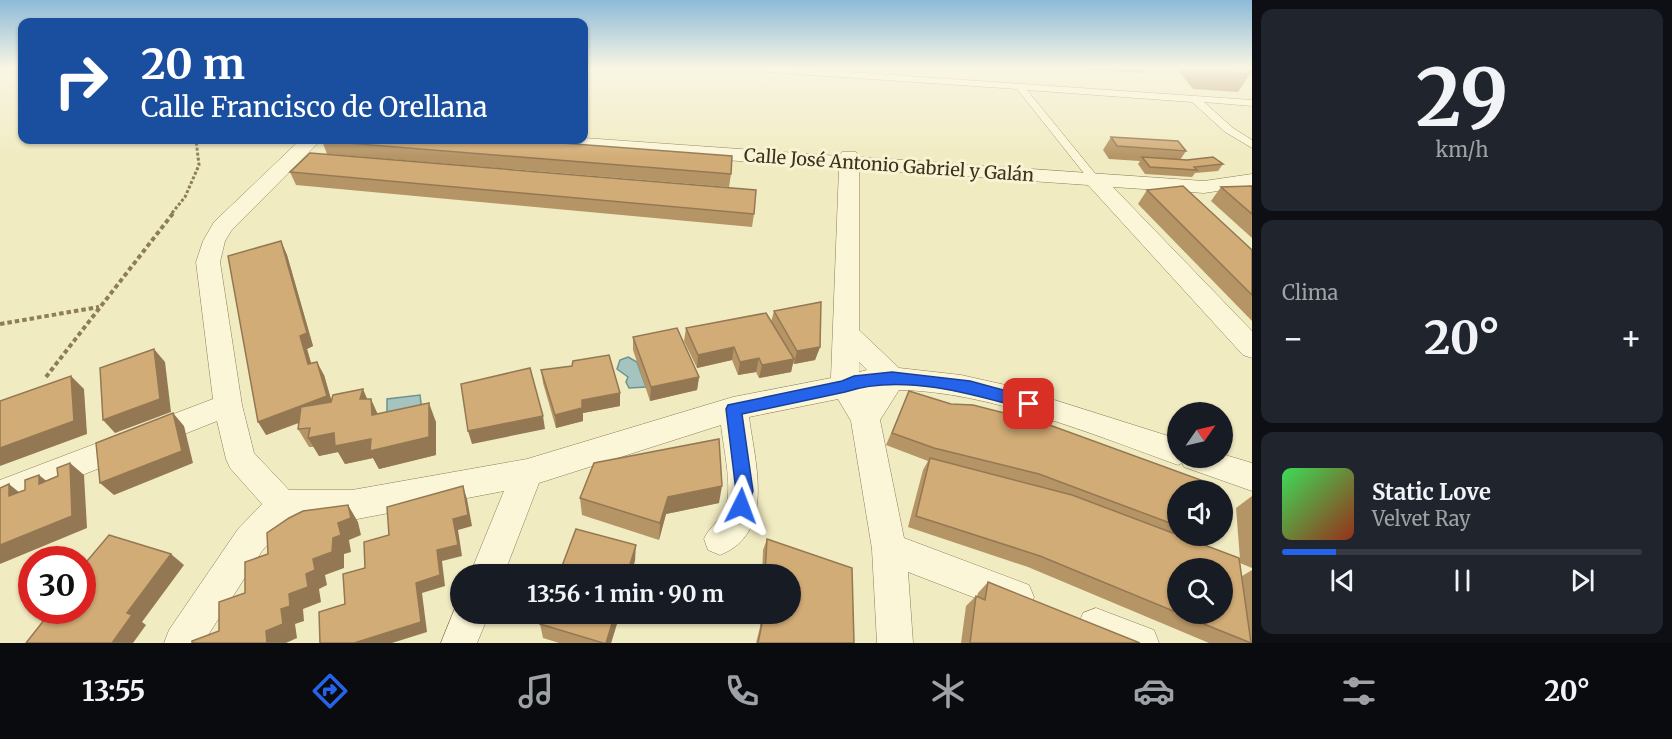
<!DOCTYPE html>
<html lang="es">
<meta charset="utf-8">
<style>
:root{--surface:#171b24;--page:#20242c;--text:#f1f3f6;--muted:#9ea1a6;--line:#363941;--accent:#2563eb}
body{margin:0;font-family:Merriweather,serif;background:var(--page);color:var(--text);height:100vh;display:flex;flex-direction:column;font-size:22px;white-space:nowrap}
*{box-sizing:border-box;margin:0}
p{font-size:20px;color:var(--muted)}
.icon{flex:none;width:33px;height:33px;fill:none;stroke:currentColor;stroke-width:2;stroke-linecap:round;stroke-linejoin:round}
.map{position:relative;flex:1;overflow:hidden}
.drawer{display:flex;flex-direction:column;gap:9px;padding:9px;background:#0d0f14;width:420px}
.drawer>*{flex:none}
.top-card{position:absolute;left:18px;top:18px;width:570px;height:126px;border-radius:12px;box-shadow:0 2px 4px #0004;background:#1a4fa0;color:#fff;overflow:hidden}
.needle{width:39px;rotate:56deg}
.buttons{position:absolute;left:1167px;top:402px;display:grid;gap:12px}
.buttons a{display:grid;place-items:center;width:66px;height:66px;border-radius:50%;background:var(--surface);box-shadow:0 2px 4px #0004;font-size:30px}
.speed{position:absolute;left:18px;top:546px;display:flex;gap:12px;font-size:30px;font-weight:700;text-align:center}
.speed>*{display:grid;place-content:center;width:78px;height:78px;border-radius:50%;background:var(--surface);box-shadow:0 2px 4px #0004;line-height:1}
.speed .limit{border:9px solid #d22;background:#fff;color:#111}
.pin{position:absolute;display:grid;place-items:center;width:51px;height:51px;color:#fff;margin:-26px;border-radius:12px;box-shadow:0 3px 9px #0006}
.me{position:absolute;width:66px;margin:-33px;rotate:3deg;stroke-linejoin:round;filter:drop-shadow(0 0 4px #0008)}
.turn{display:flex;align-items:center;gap:21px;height:126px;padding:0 24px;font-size:27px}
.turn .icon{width:78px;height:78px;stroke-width:2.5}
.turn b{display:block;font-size:42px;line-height:51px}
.big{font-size:45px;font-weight:700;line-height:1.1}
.drawer .tile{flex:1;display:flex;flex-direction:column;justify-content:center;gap:9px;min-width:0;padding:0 21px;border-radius:12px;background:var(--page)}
.drawer .dial{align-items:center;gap:0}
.dial b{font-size:78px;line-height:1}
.song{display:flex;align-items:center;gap:18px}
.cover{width:72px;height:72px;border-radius:9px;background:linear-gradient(135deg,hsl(130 70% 55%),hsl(10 70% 35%))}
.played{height:6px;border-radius:3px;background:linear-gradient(90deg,var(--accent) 15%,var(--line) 15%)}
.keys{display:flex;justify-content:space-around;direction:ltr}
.heat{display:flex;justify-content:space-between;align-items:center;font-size:33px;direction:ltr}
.trip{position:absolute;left:450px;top:564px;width:351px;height:60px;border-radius:30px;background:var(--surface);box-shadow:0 2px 4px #0004;font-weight:700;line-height:60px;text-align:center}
.tab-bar{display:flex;height:96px;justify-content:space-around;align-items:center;background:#090b0e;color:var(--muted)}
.tab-bar .icon{width:42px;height:42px}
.tab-bar .selected{color:var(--accent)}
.tab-bar b{font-size:27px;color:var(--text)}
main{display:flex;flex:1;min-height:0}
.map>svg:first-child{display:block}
.water{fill:#a5c4c0;stroke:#6b9390;stroke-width:1.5}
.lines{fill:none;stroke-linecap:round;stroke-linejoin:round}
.lane-casing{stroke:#8d7d58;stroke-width:1}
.street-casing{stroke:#8d7d58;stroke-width:1}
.path-far1{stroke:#8d7d58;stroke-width:3;stroke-dasharray:3 2;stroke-linecap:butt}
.path{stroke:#8d7d58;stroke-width:4;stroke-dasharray:4.5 3;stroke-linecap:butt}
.lane{fill:#fbf6d7;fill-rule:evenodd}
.street{fill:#fbf6d7;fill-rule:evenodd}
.wall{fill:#b59465}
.shaded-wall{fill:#937853}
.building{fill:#d2ac76;stroke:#937853;stroke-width:1.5}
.route{fill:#2563eb;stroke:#184099;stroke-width:1.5}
.labels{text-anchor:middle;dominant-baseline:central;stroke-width:6;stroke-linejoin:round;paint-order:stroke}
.far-street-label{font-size:18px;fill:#3c311d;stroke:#f8f4d3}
</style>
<main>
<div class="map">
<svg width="1252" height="643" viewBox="0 0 1252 643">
<rect width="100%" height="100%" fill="#f1ebc2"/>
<g class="water">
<path d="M 628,357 L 637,362 L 646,387 L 629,388 L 626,382 L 628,377 L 617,369 L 620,360 Z"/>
<path d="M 420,395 L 422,411 L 387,416 L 387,399 Z"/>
</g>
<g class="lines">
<defs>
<g id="lane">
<path d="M 749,68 L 793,68 L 1252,100 L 1252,106 L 1204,102 L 1233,128 L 1252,140 L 1252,148 L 1225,132 L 1192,102 L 1027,90 L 1098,177 L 1098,181 L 1090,181 L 1017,89 L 753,71 Z"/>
<path d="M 978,68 L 987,68 L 983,71 Z"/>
</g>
<g id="street">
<path d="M 584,138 L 839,156 L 842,152 L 856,152 L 859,157 L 1204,181 L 1252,174 L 1252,186 L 1204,193 L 1113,187 L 1252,331 L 1252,358 L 1243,355 L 1088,185 L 859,169 L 859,330 L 899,368 L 961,375 L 1010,386 L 1178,439 L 1178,458 L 1222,458 L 1222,454 L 1252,463 L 1252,491 L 1184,467 L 1182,463 L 1178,465 C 1095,435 987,391 899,390 L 880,420 L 904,538 L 1029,585 L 1034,597 L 1029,609 L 1017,614 L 908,572 L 913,643 L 877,643 L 872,549 L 851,421 L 838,399 L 749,417 C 755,463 776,533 720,555 L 708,550 L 704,539 C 709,527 718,523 723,513 C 735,494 723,447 721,425 L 539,483 L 504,574 L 470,574 L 504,491 L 352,520 L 290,519 L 262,551 L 203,643 L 164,643 L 169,630 L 238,529 L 262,504 L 230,468 L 226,459 L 217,421 L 0,508 L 0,480 L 213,399 L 196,262 L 203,241 L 214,222 L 300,140 L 321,140 L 231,231 L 225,241 L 220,262 L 242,405 L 254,453 L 289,490 L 352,490 L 527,459 L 733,397 L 831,378 L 839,168 L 525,146 L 518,144 L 515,140 ZM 859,362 L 867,370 L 859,372 Z"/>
<path d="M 458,601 L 460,601 L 460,614 L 489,614 L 477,643 L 441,643 Z"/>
<path d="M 1096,608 L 1154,630 L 1159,643 L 1094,643 L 1083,639 L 1078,626 L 1083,613 Z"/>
</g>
</defs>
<use href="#lane" class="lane-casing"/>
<use href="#street" class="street-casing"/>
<path class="path-far1" d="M 172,213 L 185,197 L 199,165 L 196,140"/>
<g class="path">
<path d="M 0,324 L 99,307"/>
<path d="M 46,377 L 174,212"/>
</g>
<use href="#lane" class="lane"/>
<use href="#street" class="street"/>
</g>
<g class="wall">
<path d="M 1061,68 L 1145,68 L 1142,73 Z"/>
<path d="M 1176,68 L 1252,68 L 1250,74 L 1238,92 L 1193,89 Z"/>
<path d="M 1111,137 L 1186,151 L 1180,160 L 1223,164 L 1218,171 L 1195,173 L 1192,177 L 1145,174 L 1138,164 L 1140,161 L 1109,159 L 1103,150 Z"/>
<path d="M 322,141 L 731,174 L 729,187 L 327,154 Z"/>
<path d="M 290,172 L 754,214 L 752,227 L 296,185 Z"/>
<path d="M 1252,186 L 1252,238 L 1211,201 L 1221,187 Z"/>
<path d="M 1147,190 L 1252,250 L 1252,321 L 1138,204 Z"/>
<path d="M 281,241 L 287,255 L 313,346 L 307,349 L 311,363 L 324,375 L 331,400 L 367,399 L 378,414 L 436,422 L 436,455 L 379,469 L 373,458 L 345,464 L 338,452 L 319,456 L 314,447 L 309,447 L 298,429 L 299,423 L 266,435 Z"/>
<path d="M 774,311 L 820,347 L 815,360 L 794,364 L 793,363 L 791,372 L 759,378 L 756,372 L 738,375 L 732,360 L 697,368 L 684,341 L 686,328 L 771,322 Z"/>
<path d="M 633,337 L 699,377 L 697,390 L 650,401 L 633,350 Z"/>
<path d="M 541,370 L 620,406 L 583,413 L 583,421 L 556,428 L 543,383 Z"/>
<path d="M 909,391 L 1178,490 L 1178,536 L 1211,536 L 1211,538 L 1203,544 L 1240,559 L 1236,508 L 1252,496 L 1252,568 L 1240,563 L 1243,586 L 1242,576 L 1252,570 L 1252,643 L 1209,643 L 1028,567 L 908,527 L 923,470 L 928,461 L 886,445 Z"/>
<path d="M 580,498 L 719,503 L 666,514 L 659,540 L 582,515 Z"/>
<path d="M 767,539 L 854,643 L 756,643 L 760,627 L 760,614 L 790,614 L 790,574 L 762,574 L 763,550 Z"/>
<path d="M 988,582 L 1140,643 L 961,643 L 966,606 L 976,596 L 977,596 L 978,593 Z"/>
<path d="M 544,614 L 620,614 L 611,643 L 559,643 L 543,638 L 540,624 Z"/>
</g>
<g class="shaded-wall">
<path d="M 281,241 L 287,255 L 313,346 L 307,349 L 315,377 L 308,364 L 300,336 Z"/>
<path d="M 734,347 L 732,360 L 697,368 L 698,355 Z"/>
<path d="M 820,347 L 815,360 L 794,364 L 797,351 Z"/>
<path d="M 154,349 L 165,362 L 171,412 L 115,433 L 103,420 Z"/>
<path d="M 759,358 L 756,372 L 738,375 L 740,362 Z"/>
<path d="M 794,359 L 791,372 L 759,378 L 762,365 Z"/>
<path d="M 317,362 L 324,375 L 334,409 L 266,435 L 258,422 Z"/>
<path d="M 71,376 L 84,389 L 87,434 L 0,466 L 0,448 Z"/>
<path d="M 699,377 L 697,390 L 650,401 L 651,387 Z"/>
<path d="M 363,389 L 371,408 L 360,399 Z"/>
<path d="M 620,393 L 620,406 L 583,413 L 583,421 L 556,428 L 555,415 L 582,400 Z"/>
<path d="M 371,399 L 379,417 L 372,415 Z"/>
<path d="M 429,403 L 436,422 L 436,455 L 379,469 L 373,458 L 345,464 L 338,452 L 319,456 L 308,438 Z"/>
<path d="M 173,413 L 184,426 L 193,463 L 114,495 L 100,483 Z"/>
<path d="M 543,416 L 545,429 L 472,444 L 468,431 Z"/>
<path d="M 70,463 L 84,475 L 87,528 L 0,564 L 0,545 Z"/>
<path d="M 39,475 L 54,487 L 39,484 Z"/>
<path d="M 9,484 L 25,497 L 9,496 Z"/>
<path d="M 463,486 L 467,499 L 472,526 L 458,530 L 462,556 L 442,561 L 445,586 L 422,593 L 427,632 L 392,643 L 354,643 L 416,583 L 437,550 L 453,519 Z"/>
<path d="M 722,486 L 719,503 L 666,514 L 659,540 L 660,523 L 668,497 Z"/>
<path d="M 348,505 L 358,522 L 361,535 L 349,540 L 351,552 L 344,554 L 344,568 L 325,575 L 327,585 L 319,589 L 321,602 L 303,609 L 304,621 L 295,624 L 297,638 L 286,643 L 267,643 L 266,631 L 281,609 L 289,594 L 306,574 L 313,559 L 333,538 L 338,523 Z"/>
<path d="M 636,545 L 635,561 L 631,574 L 627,574 Z"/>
<path d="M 171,554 L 184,565 L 142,622 L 146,625 L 133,643 L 112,643 L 127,613 Z"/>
<path d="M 615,614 L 620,614 L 611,643 L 606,643 Z"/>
</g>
<g class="building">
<path d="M 1202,68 L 1252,68 L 1252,71 L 1250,74 L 1205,71 Z"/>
<path d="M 1111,137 L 1178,141 L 1186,151 L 1117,146 Z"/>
<path d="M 323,140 L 522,140 L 732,156 L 731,174 L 322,141 Z"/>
<path d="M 310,153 L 756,190 L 754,214 L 290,172 Z"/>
<path d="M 1142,157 L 1187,160 L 1213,157 L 1223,164 L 1194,167 L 1197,170 L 1150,167 Z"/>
<path d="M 1183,186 L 1252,250 L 1252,295 L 1147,190 Z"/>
<path d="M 1252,186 L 1252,214 L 1221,187 Z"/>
<path d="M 281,241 L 307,333 L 300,336 L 308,364 L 317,362 L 327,396 L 258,422 L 228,256 Z"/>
<path d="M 821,302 L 820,347 L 797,351 L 774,311 Z"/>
<path d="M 766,313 L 794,359 L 762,365 L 759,358 L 740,362 L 734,347 L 698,355 L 686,328 Z"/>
<path d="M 677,328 L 699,377 L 651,387 L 633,337 Z"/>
<path d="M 154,349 L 160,399 L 103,420 L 100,368 Z"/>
<path d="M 609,355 L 620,393 L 582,400 L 582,408 L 555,415 L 541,370 L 572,366 L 573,361 Z"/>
<path d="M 530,368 L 543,416 L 468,431 L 461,384 Z"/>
<path d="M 71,376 L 74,421 L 0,448 L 0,401 Z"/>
<path d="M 363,389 L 360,399 L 371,399 L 372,415 L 429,403 L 429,437 L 370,451 L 371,439 L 335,446 L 334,433 L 308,438 L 310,428 L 298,429 L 301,407 L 331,402 L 333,395 Z"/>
<path d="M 909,391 L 951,404 L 973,405 L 1044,423 L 1209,483 L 1209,490 L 1178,490 L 1178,526 L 1039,474 L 934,448 L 892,433 Z"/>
<path d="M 173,413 L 182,451 L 100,483 L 96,443 Z"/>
<path d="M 719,439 L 722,486 L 668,497 L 660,523 L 580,498 L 594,463 Z"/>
<path d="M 930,458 L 1072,495 L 1239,558 L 1251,643 L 1179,614 L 1222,614 L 1222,568 L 1178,568 L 1178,613 L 1040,556 L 916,516 Z"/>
<path d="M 70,463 L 72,516 L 0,545 L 0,488 L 9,484 L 9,496 L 25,490 L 25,480 L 39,475 L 39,484 L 58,476 L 57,468 Z"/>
<path d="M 463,486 L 468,515 L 453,519 L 458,545 L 437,550 L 440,575 L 416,583 L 421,622 L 354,643 L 320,643 L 319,612 L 345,604 L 343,574 L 365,568 L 364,542 L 389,535 L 387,507 Z"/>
<path d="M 348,505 L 351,518 L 338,523 L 341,535 L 333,538 L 332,552 L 313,559 L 315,570 L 306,574 L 308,587 L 289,594 L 290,606 L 281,609 L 283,624 L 266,631 L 267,643 L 192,643 L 192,641 L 219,631 L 219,602 L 245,593 L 245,562 L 268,554 L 267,533 L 289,518 L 303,511 Z"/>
<path d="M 576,529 L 636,545 L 627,574 L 559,574 Z"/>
<path d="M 109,535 L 171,554 L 127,613 L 132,615 L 112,643 L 26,643 L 52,610 L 82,610 L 82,567 Z"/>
<path d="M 767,539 L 852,568 L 854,643 L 758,643 L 764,614 L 790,614 L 790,574 L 765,574 Z"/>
<path d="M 988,582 L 1140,643 L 970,643 L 976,596 L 985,600 Z"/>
<path d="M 544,614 L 615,614 L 606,643 L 603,643 L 540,624 Z"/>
</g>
<linearGradient id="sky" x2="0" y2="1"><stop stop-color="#8dbad8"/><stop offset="0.43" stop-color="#f9f6e4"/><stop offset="1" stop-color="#f9f6e4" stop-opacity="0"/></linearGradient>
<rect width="1252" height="158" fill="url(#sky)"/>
<path class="route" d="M 892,372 L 970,381 L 1029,397 L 1034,399 L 1037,404 L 1034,408 L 1029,410 C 973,394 902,373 845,392 L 742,414 L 753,491 L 747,512 L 741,514 L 735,512 L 732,506 L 736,491 L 726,409 L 728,405 L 842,381 L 854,376 Z"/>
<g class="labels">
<g class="far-street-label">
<text transform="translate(889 165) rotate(4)">Calle José Antonio Gabriel y Galán</text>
</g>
</g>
</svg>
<div class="buttons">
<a><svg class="needle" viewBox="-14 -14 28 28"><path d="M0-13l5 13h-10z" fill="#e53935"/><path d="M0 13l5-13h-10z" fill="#9ea1a6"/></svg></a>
<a><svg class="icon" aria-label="sound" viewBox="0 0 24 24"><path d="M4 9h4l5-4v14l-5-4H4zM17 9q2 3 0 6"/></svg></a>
<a><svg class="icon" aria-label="search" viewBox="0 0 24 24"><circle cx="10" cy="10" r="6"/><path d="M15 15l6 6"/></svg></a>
</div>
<div class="speed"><div class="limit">30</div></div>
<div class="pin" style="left:1029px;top:404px;background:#d93025"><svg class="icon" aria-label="arrive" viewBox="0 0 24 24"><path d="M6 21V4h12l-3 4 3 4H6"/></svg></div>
<svg class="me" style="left:741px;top:506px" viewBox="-20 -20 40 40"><path d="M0-17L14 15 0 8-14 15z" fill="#2563eb" stroke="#fff" stroke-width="4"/></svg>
<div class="trip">13:56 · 1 min · 90 m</div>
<div class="top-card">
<div class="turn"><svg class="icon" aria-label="right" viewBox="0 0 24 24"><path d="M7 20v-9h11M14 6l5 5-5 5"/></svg><div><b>20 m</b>Calle Francisco de Orellana</div></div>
</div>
</div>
<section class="drawer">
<div class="tile dial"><b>29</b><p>km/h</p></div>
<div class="tile"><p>Clima</p>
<div class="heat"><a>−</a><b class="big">20°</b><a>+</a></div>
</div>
<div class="tile">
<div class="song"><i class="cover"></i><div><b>Static Love</b><p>Velvet Ray</p></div></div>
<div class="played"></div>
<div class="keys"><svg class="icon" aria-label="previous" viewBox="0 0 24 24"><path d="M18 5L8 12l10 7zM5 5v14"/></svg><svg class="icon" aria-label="pause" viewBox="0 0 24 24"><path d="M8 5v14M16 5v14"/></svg><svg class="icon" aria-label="next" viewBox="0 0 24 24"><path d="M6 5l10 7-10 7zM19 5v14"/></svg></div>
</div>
</section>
</main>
<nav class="tab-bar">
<b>13:55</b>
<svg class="icon selected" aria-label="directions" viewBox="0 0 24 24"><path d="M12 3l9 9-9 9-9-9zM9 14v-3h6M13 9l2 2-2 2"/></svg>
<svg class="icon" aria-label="music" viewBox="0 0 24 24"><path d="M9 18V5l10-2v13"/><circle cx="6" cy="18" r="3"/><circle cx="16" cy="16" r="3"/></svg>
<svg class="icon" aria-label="phone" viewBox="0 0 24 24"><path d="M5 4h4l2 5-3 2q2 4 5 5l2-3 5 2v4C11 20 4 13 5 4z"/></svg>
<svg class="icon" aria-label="climate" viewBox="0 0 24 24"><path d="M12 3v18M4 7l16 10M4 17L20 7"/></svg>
<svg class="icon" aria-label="car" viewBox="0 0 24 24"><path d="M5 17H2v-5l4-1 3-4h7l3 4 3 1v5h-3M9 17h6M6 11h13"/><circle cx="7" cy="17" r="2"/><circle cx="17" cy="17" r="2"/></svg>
<svg class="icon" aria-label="filters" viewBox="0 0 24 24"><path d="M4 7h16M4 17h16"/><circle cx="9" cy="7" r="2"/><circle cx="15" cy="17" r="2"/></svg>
<b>20°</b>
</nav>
